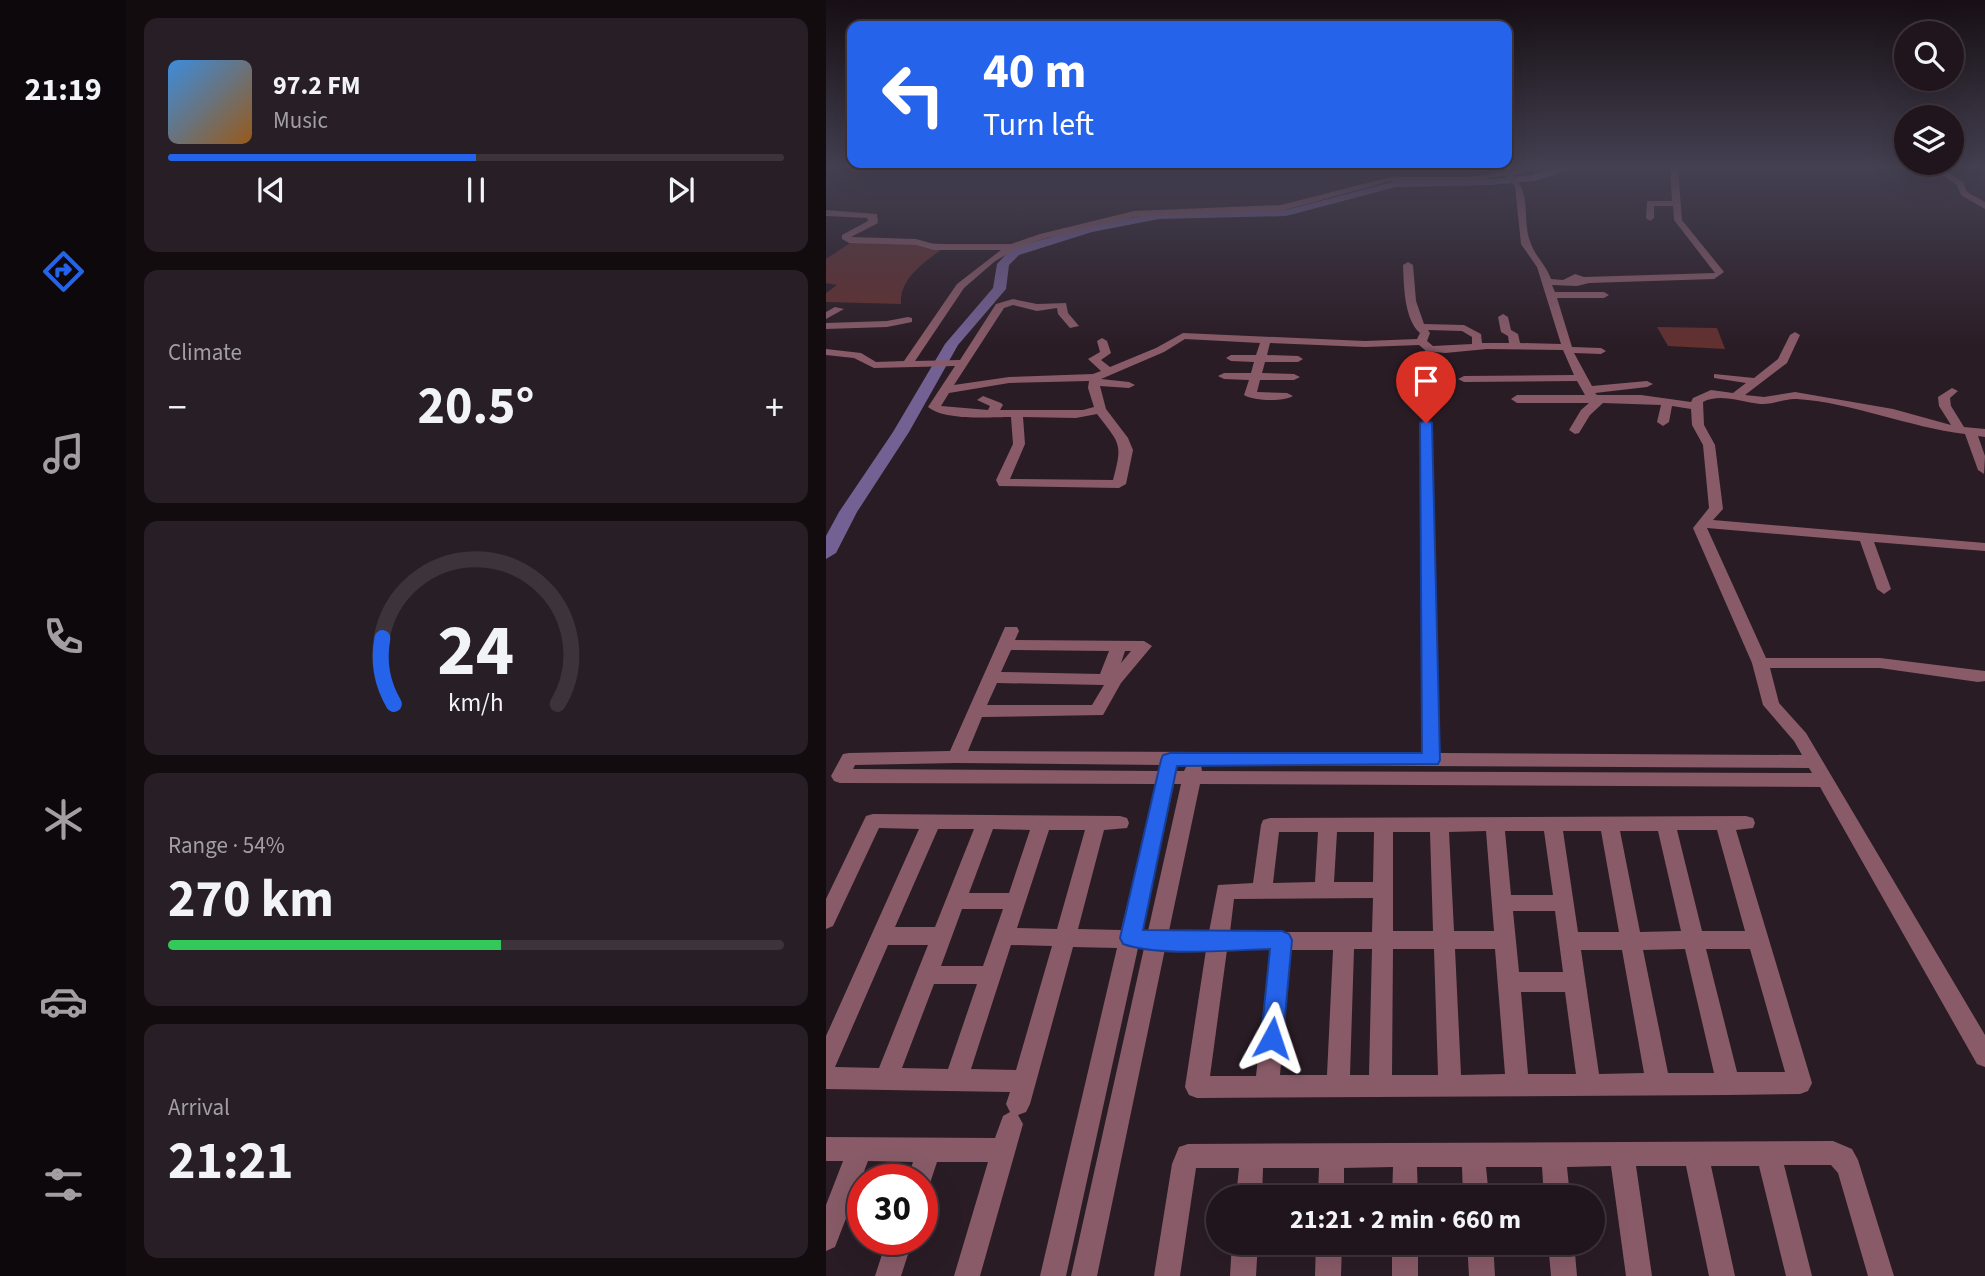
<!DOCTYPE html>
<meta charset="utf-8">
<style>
:root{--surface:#20151c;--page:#281e25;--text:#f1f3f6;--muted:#a29fa3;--line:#3d343b;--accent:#2563eb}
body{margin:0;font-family:"Source Sans 3",sans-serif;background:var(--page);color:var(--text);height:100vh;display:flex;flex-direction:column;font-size:26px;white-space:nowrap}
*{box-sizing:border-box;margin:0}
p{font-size:23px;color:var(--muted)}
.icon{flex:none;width:38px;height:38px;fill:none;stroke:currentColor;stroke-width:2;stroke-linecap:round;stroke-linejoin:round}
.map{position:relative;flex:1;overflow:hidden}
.side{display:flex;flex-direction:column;gap:18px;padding:18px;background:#120c0f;width:700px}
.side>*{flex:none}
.top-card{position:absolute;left:21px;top:21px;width:665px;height:147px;border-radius:14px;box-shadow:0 7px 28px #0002,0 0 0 2px var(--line);background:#2563eb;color:#fff;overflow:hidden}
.fabs{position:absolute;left:1068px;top:21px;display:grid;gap:14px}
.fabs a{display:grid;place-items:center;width:70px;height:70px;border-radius:50%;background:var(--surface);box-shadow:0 7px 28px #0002,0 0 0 2px var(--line);font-size:35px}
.speed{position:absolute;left:21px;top:1164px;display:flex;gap:14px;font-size:35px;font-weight:700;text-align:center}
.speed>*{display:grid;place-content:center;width:91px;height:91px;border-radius:50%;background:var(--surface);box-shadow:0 7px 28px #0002,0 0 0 2px var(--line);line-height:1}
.speed .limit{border:10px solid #d22;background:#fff;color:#111}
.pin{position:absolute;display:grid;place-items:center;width:60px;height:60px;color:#fff;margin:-72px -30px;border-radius:50% 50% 50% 0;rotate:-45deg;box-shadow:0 0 7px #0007}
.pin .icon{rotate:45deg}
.me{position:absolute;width:77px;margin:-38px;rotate:5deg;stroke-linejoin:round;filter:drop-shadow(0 0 5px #0008)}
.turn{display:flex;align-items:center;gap:24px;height:147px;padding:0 21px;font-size:32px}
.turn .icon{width:91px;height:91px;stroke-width:2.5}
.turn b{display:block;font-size:49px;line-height:60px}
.big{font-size:52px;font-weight:700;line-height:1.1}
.side .widget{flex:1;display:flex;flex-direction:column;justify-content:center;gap:10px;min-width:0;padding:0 24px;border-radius:14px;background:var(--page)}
.side .dial{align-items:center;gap:0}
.dial svg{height:182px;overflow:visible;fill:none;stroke:var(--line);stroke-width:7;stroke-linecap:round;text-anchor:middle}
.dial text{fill:var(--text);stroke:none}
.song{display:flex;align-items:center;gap:21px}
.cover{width:84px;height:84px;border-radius:10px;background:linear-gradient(135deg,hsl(210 70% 55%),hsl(30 70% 35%))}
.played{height:7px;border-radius:4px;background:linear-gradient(90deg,var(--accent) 50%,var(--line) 50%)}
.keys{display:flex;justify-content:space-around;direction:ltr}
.heat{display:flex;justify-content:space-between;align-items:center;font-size:38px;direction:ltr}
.charge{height:10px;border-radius:5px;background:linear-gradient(90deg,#34c759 54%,var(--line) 0)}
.trip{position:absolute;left:380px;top:1185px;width:399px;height:70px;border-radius:35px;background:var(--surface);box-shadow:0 7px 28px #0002,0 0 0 2px var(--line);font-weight:700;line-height:70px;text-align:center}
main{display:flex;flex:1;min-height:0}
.tab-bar{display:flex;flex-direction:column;width:126px;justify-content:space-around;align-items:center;background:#0d080b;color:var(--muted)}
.tab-bar .icon{width:49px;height:49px}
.tab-bar .selected{color:var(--accent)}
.tab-bar b{font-size:32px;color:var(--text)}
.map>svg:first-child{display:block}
.green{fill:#62302f}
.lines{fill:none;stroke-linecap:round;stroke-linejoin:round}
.river{fill:#746194;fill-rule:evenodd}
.minor{fill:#895b68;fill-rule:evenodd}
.route{fill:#2563eb;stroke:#184099;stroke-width:2}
</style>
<main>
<nav class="tab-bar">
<b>21:19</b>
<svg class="icon selected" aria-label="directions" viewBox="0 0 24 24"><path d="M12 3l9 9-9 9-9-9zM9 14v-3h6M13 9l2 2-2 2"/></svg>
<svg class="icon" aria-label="music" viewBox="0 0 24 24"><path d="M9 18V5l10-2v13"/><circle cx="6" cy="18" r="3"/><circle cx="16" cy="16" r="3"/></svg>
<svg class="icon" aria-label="phone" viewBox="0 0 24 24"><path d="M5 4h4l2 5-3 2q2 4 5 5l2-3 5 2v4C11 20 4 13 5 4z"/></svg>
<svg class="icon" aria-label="climate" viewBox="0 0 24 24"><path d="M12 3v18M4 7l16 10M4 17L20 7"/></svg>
<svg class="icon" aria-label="car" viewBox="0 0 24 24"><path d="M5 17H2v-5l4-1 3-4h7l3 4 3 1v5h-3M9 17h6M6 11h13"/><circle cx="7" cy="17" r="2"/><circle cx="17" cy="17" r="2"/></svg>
<svg class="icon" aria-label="filters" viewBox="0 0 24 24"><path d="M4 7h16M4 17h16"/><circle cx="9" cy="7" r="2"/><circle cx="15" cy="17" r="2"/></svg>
</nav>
<section class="side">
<div class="widget">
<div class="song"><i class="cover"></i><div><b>97.2 FM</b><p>Music</p></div></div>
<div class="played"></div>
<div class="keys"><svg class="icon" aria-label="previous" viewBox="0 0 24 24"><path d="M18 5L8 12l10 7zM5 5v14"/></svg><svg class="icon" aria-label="pause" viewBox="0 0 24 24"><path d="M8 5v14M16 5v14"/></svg><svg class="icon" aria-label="next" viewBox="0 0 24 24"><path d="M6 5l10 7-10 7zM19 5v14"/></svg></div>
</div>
<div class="widget"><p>Climate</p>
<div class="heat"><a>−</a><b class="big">20.5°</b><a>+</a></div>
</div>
<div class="widget dial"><svg viewBox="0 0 100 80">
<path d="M14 69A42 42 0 1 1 86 69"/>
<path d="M14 69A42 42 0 0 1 9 40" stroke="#2563eb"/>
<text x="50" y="56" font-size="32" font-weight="700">24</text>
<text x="50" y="72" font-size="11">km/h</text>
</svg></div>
<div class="widget"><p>Range · 54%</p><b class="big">270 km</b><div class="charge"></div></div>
<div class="widget"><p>Arrival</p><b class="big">21:21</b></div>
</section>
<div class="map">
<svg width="1159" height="1276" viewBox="0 0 1159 1276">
<rect width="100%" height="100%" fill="#2a1c25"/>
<g class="green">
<path d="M 30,239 L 122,244 C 103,260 73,276 75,304 L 0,302 L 0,293 L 11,285 L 0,283 L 0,259 Z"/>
<path d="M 831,327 L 891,328 L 899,349 L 842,346 Z"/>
</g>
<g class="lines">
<path class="river" d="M 731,168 L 749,168 L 708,181 L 665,185 L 570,187 L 460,216 L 333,219 L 266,232 L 193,255 L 183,265 L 180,289 L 132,345 L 83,432 L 31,512 L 10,553 L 0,559 L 0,536 L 13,512 L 67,432 L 119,344 L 167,288 L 171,264 L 185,249 L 264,225 L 333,213 L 460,210 L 570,181 L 665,179 L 707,175 Z"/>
<g class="minor">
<path d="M 681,168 L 720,168 L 686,175 C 707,193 695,221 705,244 C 710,257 720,265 725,279 L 737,280 L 749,274 L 758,277 L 889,273 L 848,220 L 847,206 L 828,206 L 828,218 L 824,221 L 820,218 L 821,201 L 846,201 L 844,168 L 852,168 L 856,220 L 898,272 L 888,279 L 763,283 L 751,286 L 726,285 L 729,292 L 778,292 L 783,295 L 778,298 L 731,298 L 746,347 L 775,348 L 780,351 L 775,354 L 748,353 L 766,386 L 821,381 L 827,384 L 821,387 L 769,393 L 771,395 L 815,395 L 865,402 L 867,398 L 885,390 L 907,393 L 920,383 L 888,378 L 888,374 L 928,378 L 952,359 L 964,335 L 969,332 L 974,335 L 961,363 L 919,395 L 938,397 L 969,392 L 1067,409 L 1125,425 L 1113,406 L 1112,397 L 1126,388 L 1132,391 L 1124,398 L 1125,406 L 1138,427 L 1159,429 L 1159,437 L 1152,436 L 1159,456 L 1158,474 L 1152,470 L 1139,434 C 1082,427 1028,403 971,399 C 959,398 947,405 934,404 C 915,402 894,393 877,402 L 878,425 L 889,445 L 897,509 L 887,520 L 1159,543 L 1159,551 L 1048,542 L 1065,589 L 1058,594 L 1051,589 L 1034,541 L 881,528 L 940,658 L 1054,658 L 1159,671 L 1159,681 L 1152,682 L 1054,668 L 944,668 L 953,703 L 980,733 L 1159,1035 L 1159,1067 L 1151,1064 L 994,787 L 374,784 L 343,931 L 383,932 L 392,885 L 427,883 L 435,825 L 437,820 L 444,818 L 920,816 L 927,818 L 929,823 L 927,828 L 910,830 L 986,1083 L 982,1091 L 974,1094 L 902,1095 L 371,1098 L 363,1095 L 359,1087 L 380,950 L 339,949 L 271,1276 L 245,1276 L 318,948 L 312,948 L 240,1276 L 214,1276 L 291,948 L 247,947 L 204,1104 L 200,1112 L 192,1115 L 197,1124 L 154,1276 L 128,1276 L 162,1162 L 111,1162 L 102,1189 L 96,1191 L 96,1180 L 81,1180 L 87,1162 L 42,1161 L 9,1247 L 0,1251 L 0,1205 L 17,1161 L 0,1161 L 0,1137 L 169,1138 L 177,1116 L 184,1112 L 180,1104 L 184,1092 L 0,1089 L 0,1036 L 93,829 L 53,828 L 7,926 L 0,929 L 0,899 L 40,816 L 47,814 L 294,816 L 301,818 L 303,823 L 301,828 L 278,830 L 252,929 L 295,930 L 330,784 L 14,783 L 8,781 L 5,776 L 17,754 L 23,753 L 124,751 L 179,627 L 191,627 L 193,631 L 189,640 L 318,641 L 326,646 L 295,683 L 277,715 L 156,717 L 142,751 L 596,753 L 594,423 L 600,419 L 606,423 L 614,753 L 976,755 L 968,741 L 937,705 L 926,663 L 867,528 L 883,508 L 877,445 L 866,425 L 865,409 L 846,406 L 843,422 L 837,426 L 831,422 L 835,405 L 777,403 L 764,415 L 753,433 L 749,434 L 743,430 L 755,410 L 763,403 L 691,403 L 685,399 L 691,395 L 759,395 L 751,381 L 638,382 L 632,379 L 638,376 L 748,375 L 737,350 L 661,349 L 619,353 L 600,351 L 593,345 L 539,347 L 444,343 L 441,355 L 472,356 L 477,359 L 472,362 L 439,362 L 436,373 L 468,374 L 474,377 L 468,380 L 434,380 L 431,392 L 461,393 L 467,396 C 457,402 428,401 418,395 L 423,380 L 398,379 L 392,376 L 398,373 L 425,373 L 428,362 L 405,361 L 400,358 L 405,355 L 430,355 L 434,343 L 359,339 L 338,352 L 275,379 L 303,382 L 309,385 L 303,388 L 274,386 L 280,409 L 302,438 L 307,450 L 300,484 L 293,488 L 173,486 L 170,480 L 187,444 L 185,417 C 164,417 119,421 102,407 L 129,366 L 48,368 L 28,358 L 0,355 L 0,349 L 35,353 L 50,362 L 78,361 L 131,284 L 175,250 L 108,250 L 90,245 L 23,243 L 16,239 L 16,235 L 42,221 L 41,218 L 0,216 L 0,210 L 51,214 L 52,223 L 25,237 L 90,239 L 108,244 L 185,244 L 214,234 L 308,211 L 455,205 L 565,177 L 643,177 L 680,171 ZM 679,176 L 689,186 L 695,244 L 711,267 L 735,344 L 694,343 L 692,334 L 685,330 L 682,317 L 677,314 L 672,317 L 675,332 L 682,336 L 683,343 L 656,343 L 655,334 L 638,325 L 598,324 L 590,301 L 587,265 L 582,262 L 577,265 C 578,286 578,319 594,333 L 591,339 L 539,341 L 357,333 L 330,348 L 284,367 L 275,360 L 285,353 L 281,341 L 276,338 L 271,341 L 274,352 L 262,359 L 275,371 L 267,374 L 183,377 L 128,385 L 178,308 L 187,305 L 211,311 L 231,308 L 232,314 L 244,328 L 253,326 L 242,313 L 240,303 L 211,304 L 187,299 L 170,304 L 134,360 L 89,361 L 138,288 L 168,262 L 189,249 L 220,238 L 308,217 L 455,211 L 565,181 L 643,181 ZM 602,330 L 636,331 L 646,337 L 646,344 L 607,346 L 601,341 L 604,333 ZM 263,381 L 262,388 L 268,407 L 257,410 L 174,410 L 177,405 L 175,403 L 157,396 L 151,400 L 164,406 L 162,410 L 115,406 L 123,393 L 183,383 ZM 271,414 C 294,444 297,443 287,480 L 184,479 L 199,444 L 197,417 L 250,418 ZM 185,650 L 283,651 L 274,674 L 175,672 ZM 299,651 L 305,651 L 295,663 ZM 171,683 L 278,685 L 266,705 L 161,705 ZM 130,763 L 338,765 L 333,771 L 27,769 L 29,765 ZM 346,765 L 361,765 L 358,771 L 351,771 ZM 375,765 L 983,768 L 986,773 L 376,771 ZM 348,784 L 355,784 L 322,931 L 316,931 ZM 112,829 L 148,829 L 109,927 L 69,927 ZM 167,829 L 204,830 L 183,893 L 143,893 ZM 223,830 L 259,830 L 231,929 L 191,928 ZM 851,830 L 891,830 L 919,931 L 876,931 ZM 660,831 L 668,931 L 628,931 L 623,832 ZM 679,831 L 718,831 L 727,895 L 685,895 ZM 737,831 L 775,831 L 793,932 L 752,932 ZM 794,831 L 832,831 L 855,931 L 814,932 ZM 453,832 L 492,832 L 489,882 L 447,883 ZM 511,832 L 548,832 L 547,882 L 508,882 ZM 567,832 L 604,832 L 607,931 L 567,931 ZM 547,898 L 546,932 L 404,932 L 408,899 ZM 136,909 L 177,909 L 157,966 L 115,966 ZM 687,911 L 729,911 L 737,972 L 693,972 ZM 62,945 L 102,945 L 53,1068 L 9,1067 ZM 185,945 L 226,946 L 190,1070 L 145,1069 ZM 528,949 L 546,949 L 543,1075 L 524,1075 ZM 567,949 L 608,949 L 612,1075 L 566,1075 ZM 629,949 L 669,949 L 679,1074 L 635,1075 ZM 859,949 L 888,1073 L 842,1073 L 817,950 ZM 880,949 L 924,949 L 959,1072 L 911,1072 ZM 401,950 L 444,950 L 430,1076 L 384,1076 ZM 465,950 L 507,950 L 501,1075 L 454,1075 ZM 755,950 L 796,950 L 818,1073 L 773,1074 ZM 108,984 L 151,984 L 122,1069 L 76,1068 ZM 695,992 L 739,992 L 750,1074 L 702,1074 Z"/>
<path d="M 1106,168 L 1116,168 L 1137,182 L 1141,192 L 1159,202 L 1159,209 L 1135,195 L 1131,185 Z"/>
<path d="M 9,307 L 18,309 L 0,319 L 0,312 Z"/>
<path d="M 82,317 L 86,318 L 86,322 L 61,327 L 0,329 L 0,323 L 61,321 Z"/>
<path d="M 1007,1141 L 1026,1149 L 1032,1160 L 1068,1276 L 1042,1276 L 1012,1173 L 1005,1165 L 958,1165 L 986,1276 L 960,1276 L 933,1166 L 885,1166 L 909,1276 L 883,1276 L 860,1166 L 810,1166 L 826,1276 L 800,1276 L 785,1166 L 741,1167 L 744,1197 L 718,1197 L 716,1167 L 660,1167 L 663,1197 L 637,1197 L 636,1167 L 591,1167 L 592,1197 L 566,1197 L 567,1167 L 518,1168 L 518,1197 L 492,1197 L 493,1168 L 437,1168 L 436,1197 L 410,1197 L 413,1168 L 370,1168 L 354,1276 L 328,1276 L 346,1164 L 353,1147 L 362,1144 Z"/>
<path d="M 61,1239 L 87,1239 L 75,1276 L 49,1276 Z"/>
<path d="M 406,1242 L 432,1242 L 430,1276 L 404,1276 Z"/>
<path d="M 490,1242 L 516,1242 L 515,1276 L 489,1276 Z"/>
<rect x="566" y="1242" width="26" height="34"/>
<path d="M 641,1242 L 667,1242 L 669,1276 L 643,1276 Z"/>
<path d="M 722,1242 L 748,1242 L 751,1276 L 725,1276 Z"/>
</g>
</g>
<linearGradient id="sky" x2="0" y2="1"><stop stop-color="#170f14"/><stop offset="0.48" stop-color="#444051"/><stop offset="1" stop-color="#444051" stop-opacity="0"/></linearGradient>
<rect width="1159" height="347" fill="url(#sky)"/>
<path class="route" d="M 600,420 L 606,423 L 614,760 L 612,764 L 351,766 L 317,930 L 456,931 L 463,934 L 466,940 L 457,1038 L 454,1045 L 446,1048 L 438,1045 L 435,1038 L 444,949 C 403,950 334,957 297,944 L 294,938 L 335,760 L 337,755 L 344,753 L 596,753 L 594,423 Z"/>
</svg>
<div class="fabs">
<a><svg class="icon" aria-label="search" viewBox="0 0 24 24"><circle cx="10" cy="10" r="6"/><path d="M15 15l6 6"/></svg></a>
<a><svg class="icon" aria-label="layers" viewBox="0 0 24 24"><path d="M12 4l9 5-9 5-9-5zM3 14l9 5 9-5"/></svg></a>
</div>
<div class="speed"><div class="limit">30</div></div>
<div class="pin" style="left:600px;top:423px;background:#d93025"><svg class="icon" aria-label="arrive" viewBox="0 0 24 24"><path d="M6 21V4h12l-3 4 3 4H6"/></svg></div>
<svg class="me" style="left:446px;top:1038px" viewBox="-20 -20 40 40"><path d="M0-17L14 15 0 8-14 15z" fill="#2563eb" stroke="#fff" stroke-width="4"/></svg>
<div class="trip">21:21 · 2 min · 660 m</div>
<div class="top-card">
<div class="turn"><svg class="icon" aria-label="left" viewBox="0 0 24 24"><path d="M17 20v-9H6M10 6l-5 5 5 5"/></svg><div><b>40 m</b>Turn left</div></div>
</div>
</div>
</main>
